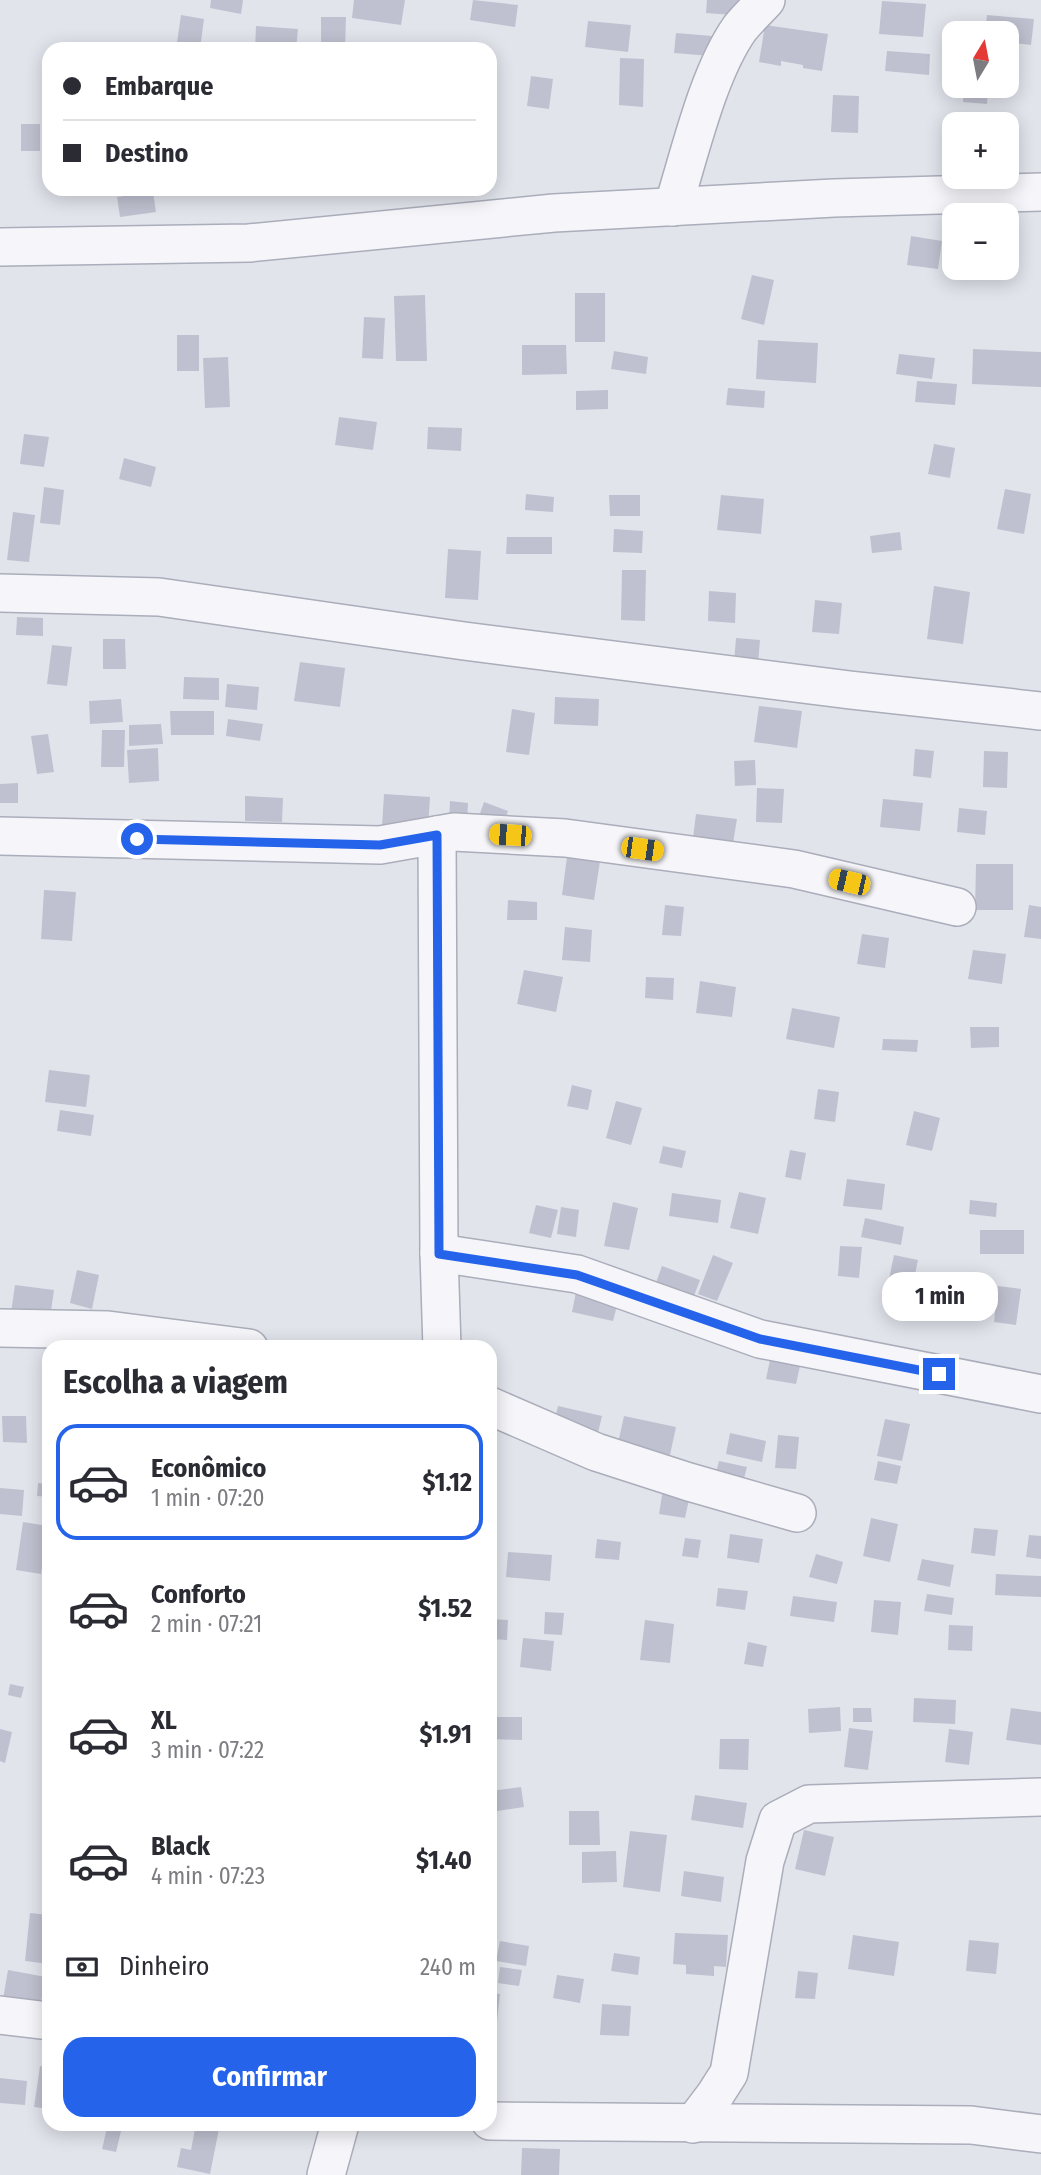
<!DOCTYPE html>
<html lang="pt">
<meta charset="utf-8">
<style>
body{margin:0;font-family:"Fira Sans Condensed",sans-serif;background:#f2f2f3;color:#2b2b33;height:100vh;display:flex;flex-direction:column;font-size:26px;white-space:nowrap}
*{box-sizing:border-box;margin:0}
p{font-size:23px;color:#7c7c81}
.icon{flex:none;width:38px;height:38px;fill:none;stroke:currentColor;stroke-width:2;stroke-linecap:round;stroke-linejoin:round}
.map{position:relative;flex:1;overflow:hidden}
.details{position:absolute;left:42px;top:1340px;width:455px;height:791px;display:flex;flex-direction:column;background:#fff;border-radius:21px;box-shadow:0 4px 18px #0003}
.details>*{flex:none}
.guide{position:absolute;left:42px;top:42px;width:455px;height:154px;border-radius:21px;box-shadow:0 4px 18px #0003;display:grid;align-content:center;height:154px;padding:0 21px;background:#fff}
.needle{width:46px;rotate:10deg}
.fabs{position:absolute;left:942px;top:21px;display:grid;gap:14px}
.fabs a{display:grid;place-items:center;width:77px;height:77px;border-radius:14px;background:#fff;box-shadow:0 4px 18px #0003;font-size:35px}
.end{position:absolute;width:32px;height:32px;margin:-16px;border:9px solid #2563eb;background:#fff;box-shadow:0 0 0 4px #fff}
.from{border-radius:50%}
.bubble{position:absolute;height:49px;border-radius:21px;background:#fff;box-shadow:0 4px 18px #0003;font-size:23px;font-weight:700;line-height:49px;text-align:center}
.car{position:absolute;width:21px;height:42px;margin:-21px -10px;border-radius:9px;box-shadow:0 0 5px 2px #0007;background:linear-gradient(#f5c518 24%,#345 0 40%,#f5c518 0 76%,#345 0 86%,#f5c518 0)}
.guide b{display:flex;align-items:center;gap:24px;height:66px;font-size:26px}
.guide b+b{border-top:2px solid #e1e1e2}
.guide i{width:18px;height:18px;background:#2b2b33}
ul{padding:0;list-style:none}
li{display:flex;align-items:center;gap:21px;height:116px;margin:0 14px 10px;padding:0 7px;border:4px solid transparent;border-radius:21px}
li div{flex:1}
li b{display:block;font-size:26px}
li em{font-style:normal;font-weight:700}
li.active{border-color:#2563eb}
li>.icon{width:63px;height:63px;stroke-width:1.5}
h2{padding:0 21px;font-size:32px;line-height:84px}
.pay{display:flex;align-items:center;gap:18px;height:77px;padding:0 21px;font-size:26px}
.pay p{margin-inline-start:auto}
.cta{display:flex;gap:14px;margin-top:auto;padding:14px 21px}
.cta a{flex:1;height:80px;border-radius:21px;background:#2563eb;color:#fff;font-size:28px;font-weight:700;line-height:80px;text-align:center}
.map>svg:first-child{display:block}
.building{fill:#bfc1d0}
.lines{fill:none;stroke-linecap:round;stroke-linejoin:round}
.minor-casing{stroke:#aaadba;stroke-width:40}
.minor{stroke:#f6f6fa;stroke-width:37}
.route{stroke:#2563eb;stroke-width:9}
</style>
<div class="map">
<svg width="1041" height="2175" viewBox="0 0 1041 2175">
<rect width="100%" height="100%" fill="#e2e4ec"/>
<g class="building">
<path d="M211 0H243L241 14 210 8Z"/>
<path d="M354 0H405L401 25 352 18Z"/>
<path d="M473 0 518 5 515 27 470 20Z"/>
<path d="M707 0H747L746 16 706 13Z"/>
<path d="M882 1 926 4 923 37 879 34Z"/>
<path d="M181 15 204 19 200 49H176Z"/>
<path d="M987 15 1034 19 1031 45 1006 42V33H985Z"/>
<path d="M321 17H346L345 49H321Z"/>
<path d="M588 21 631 25 628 52 585 47Z"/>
<path d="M765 25 828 34 822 71 803 68V65L781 61V66L759 62Z"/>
<path d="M256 26 298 29 296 49H255Z"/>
<path d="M676 33 712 36 711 56 674 53Z"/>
<path d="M81 43 106 44V49H81Z"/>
<path d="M887 51 930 54 929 75 885 71Z"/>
<path d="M620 58 644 59 643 107 619 105Z"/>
<path d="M531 76 553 79 549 109 527 106Z"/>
<path d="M964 86H988L987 104 963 102Z"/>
<path d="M833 95 859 96 858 133 831 132Z"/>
<rect x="21" y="124" width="19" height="27"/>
<path d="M153 192 156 212 120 217 117 197Z"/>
<path d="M911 236 942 241 938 269 907 265Z"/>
<path d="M752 275 774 280 764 325 741 319Z"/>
<rect x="575" y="293" width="30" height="49"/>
<path d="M425 295 427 361H396L394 296Z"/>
<path d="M364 317 385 318 383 359 362 358Z"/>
<rect x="177" y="335" width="22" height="36"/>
<path d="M758 340 818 343 816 383 756 379Z"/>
<path d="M522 345H566L567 374 522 375Z"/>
<path d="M973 349 1041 352V387L972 384Z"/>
<path d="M614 351 648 357 646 374 611 369Z"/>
<path d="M899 354 935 358 932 379 896 374Z"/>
<path d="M228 357 230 407 205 408 203 358Z"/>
<path d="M917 381 957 384 955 405 915 402Z"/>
<path d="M728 388 765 391 764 408 726 405Z"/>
<path d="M608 390V409L576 410V391Z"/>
<path d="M339 417 377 422 373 450 335 445Z"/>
<path d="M428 427 462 428 461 451 427 449Z"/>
<path d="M24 434 49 437 44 467 20 464Z"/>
<path d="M934 444 955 448 950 478 928 474Z"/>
<path d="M124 458 156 467 151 487 119 479Z"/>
<path d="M44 487 64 490 60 525 40 523Z"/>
<path d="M1005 489 1031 494 1024 534 997 529Z"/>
<path d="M526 494 554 497 553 512 525 510Z"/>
<path d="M609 495H640V516H610Z"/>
<path d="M721 495 764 499 761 534 717 530Z"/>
<path d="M13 512 35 515 29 562 7 560Z"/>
<path d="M614 529 643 531 642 553 613 552Z"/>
<path d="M900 532 902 550 872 553 870 536Z"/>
<path d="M507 537H552V554H506Z"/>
<path d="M448 549 481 551 478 600 445 598Z"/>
<path d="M622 570H646L645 621 621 620Z"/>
<path d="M934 586 970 592 963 644 927 639Z"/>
<path d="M709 591 736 593 735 623 708 621Z"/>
<path d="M815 600 842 603 839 634 812 632Z"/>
<path d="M17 617 43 618V636L16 635Z"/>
<path d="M736 638 760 640 758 664 734 662Z"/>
<path d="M103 639H125L126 669H103Z"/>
<path d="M52 645 72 647 67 686 47 684Z"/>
<path d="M300 662 345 668 340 707 294 701Z"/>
<path d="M184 677 219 678V700L183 699Z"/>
<path d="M227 684 259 687 257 710 225 707Z"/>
<path d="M555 697 599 699 598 726 554 724Z"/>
<path d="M121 699 123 722 90 724 89 701Z"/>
<path d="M759 706 802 711 797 748 754 742Z"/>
<path d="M512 709 535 713 529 755 506 752Z"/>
<path d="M170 711H214V735H171Z"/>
<path d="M228 719 263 724 260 741 226 736Z"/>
<path d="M161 724 163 744 129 746V725Z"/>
<path d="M102 730H125L124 767H101Z"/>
<path d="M48 734 54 772 37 774 31 736Z"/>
<path d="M158 748 159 781 129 783 127 750Z"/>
<path d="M915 749 934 751 931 778 913 776Z"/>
<path d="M984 751 1008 752 1007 788 983 787Z"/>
<path d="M755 760 756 785 735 786 734 761Z"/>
<path d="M18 783V803H0V784Z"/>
<path d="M757 788 784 789 782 823 756 822Z"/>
<path d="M384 794 430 797 428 829 382 826Z"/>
<path d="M245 796 283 798 282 822 245 821Z"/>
<path d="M883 799 923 803 920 831 880 827Z"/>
<path d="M450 801 468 803 467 823 449 822Z"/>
<path d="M484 802 508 811 502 828 478 819Z"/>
<path d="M959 808 987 811 985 835 957 832Z"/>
<path d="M696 814 737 819 733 843 693 838Z"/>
<path d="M567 857 600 861 594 900 562 895Z"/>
<path d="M976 864H1013V910H975Z"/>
<path d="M44 890 76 892 72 941 41 939Z"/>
<path d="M508 900 537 902V920H507Z"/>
<path d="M665 905 684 907 681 936 662 935Z"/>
<path d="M1029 905 1041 907V939L1024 937Z"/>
<path d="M565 927 592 930 590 962 562 960Z"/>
<path d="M862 934 889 938 885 968 857 964Z"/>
<path d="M973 950 1006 954 1002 984 968 979Z"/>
<path d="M524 970 563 977 556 1012 517 1004Z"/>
<path d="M646 977 674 978 673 1000 645 998Z"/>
<path d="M700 981 736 987 732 1017 696 1013Z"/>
<path d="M792 1008 840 1017 834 1048 786 1039Z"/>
<path d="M970 1027H999V1047L971 1048Z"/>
<path d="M883 1039 918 1040 917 1052 882 1050Z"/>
<path d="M49 1070 90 1075 86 1107 45 1102Z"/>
<path d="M572 1085 592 1090 588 1110 567 1106Z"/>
<path d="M818 1089 839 1092 835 1122 814 1119Z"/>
<path d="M616 1101 642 1108 631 1145 606 1138Z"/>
<path d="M60 1110 94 1115 91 1136 57 1131Z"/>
<path d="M914 1111 940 1118 932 1151 906 1145Z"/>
<path d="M663 1146 686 1151 682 1168 659 1163Z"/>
<path d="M790 1150 806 1153 801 1180 785 1177Z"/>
<path d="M847 1179 885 1184 882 1210 843 1206Z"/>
<path d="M739 1192 766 1198 758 1234 730 1228Z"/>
<path d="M672 1193 721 1200 718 1223 669 1216Z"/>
<path d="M970 1200 997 1203 996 1217 969 1214Z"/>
<path d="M613 1202 638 1208 629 1250 604 1246Z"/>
<path d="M536 1205 558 1210 551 1238 529 1233Z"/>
<path d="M561 1207 579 1210 576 1237 557 1234Z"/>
<path d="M865 1218 904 1227 901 1245 861 1237Z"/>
<rect x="980" y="1230" width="44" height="24"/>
<path d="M840 1246 862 1247 859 1278 838 1276Z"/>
<path d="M713 1255 733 1263 717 1301 698 1294Z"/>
<path d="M894 1255 918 1260 912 1289 888 1284Z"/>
<path d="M662 1266 700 1280 691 1304 653 1291Z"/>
<path d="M77 1270 99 1275 92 1309 70 1303Z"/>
<path d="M15 1285 54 1290 50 1318 11 1313Z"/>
<path d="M998 1286 1021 1289 1016 1325 994 1322Z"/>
<path d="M576 1292 618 1302 613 1321 572 1312Z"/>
<path d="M770 1360 800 1366 796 1384 766 1379Z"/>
<path d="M558 1406 602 1416 597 1437 553 1427Z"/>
<path d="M2 1416H26L27 1443 3 1442Z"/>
<path d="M624 1416 676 1427 670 1455 618 1443Z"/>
<path d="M885 1419 910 1424 902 1461 877 1456Z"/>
<path d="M730 1433 766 1441 762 1462 726 1454Z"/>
<path d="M778 1435 799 1437 796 1469 775 1468Z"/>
<path d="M719 1461 747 1467 742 1486 714 1480Z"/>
<path d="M878 1461 901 1466 897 1484 874 1480Z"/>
<path d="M38 1483 49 1484V1497L37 1496Z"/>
<path d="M0 1488 24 1490 22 1516 0 1514Z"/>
<path d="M663 1489 690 1495 685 1518 659 1514Z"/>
<path d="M871 1518 898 1524 890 1562 863 1556Z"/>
<path d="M23 1522 48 1526 41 1574 16 1570Z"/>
<path d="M974 1528 998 1530 995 1556 971 1553Z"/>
<path d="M730 1534 763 1539 759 1563 727 1558Z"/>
<path d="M1029 1535 1041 1536V1559L1026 1557Z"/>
<path d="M685 1538 701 1540 698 1558 682 1556Z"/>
<path d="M597 1539 621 1542 619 1560 595 1558Z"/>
<path d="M508 1552 552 1555 550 1581 506 1577Z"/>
<path d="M816 1554 843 1562 837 1584 809 1577Z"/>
<path d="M922 1559 954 1565 950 1587 917 1580Z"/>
<path d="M996 1574 1041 1576V1597L995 1595Z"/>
<path d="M718 1588 748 1591 745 1610 716 1606Z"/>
<path d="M927 1594 954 1598 952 1615 924 1611Z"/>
<path d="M793 1596 837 1602 834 1622 790 1616Z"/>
<path d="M874 1600 901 1602 898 1635 871 1632Z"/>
<path d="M545 1612 564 1613 562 1635 544 1634Z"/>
<path d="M490 1619 508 1620 507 1640 490 1639Z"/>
<path d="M645 1620 674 1624 670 1663 640 1660Z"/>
<path d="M949 1625 973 1626 972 1651 948 1650Z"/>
<path d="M523 1638 554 1641 551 1671 520 1667Z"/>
<path d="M748 1642 767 1646 763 1667 744 1664Z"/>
<path d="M10 1684 24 1687 21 1698 8 1695Z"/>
<path d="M914 1698 956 1700 955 1724 913 1722Z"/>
<path d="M840 1707 841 1731 809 1733 808 1709Z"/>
<path d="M853 1708H871L872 1722H853Z"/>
<path d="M1011 1708 1041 1712V1745L1006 1740Z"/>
<path d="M490 1717H522V1740L490 1739Z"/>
<path d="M849 1728 873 1731 868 1770 844 1767Z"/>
<path d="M0 1729 12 1732 5 1763 0 1761Z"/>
<path d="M949 1729 973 1732 969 1765 945 1762Z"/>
<path d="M720 1739H749L748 1770 719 1769Z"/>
<path d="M521 1787 524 1807 491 1812 490 1791Z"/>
<path d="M695 1795 747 1803 743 1828 691 1820Z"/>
<path d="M569 1811H599L600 1845H569Z"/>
<path d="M804 1830 834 1837 825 1876 795 1869Z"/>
<path d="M630 1831 667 1835 660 1892 623 1887Z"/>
<path d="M616 1851 617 1882 582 1883V1852Z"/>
<path d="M684 1871 724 1877 721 1902 681 1896Z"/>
<path d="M30 1913 49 1915V1964L25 1961Z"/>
<path d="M675 1933 728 1935 726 1967 714 1966V1976L686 1974V1965L673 1964Z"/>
<path d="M853 1935 899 1942 894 1976 848 1969Z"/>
<path d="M969 1940 999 1943 996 1974 966 1971Z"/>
<path d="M500 1941 529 1946 526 1966 496 1961Z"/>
<path d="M614 1953 640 1957 638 1975 611 1971Z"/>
<path d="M500 1967 522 1970 519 1986 498 1983Z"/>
<path d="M8 1970 46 1977 40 2007 3 1999Z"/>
<path d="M798 1971 818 1973 815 1999 795 1998Z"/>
<path d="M557 1975 584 1979 580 2003 553 1998Z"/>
<path d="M490 1993 500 1994 497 2021 490 2020Z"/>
<path d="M602 2004 631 2006 629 2036 600 2035Z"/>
<path d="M40 2066 49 2068V2109L34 2107Z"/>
<path d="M0 2078 27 2081 25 2105 0 2103Z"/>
<path d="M196 2124H220L210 2174 177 2167 181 2148 191 2150Z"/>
<path d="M107 2128 121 2131 116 2152 102 2149Z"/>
<path d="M522 2148 560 2149 559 2175H521Z"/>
</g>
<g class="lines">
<defs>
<g id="minor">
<path d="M673 207C690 153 708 73 740 28 748 18 758 9 766 0"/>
<path d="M0 247 249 243 554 213 834 198 1041 192"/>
<path d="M0 593 159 597 464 641 850 690 1041 711"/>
<path d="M437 835 439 1253 442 1348"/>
<path d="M0 836 380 845 454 832 565 838 794 869 957 907"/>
<path d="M439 1253 577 1274 760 1339 1041 1394"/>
<path d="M0 1328 108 1330 249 1348"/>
<path d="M490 1406 596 1452 689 1482 797 1513"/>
<path d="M0 2015 49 2021"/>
<path d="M490 2121 971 2125 1041 2134"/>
<path d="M693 2124 715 2095 729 2073 765 1861 778 1820 809 1804 1041 1797"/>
<path d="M326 2175 340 2124"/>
</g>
</defs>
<use href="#minor" class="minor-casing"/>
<use href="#minor" class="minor"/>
</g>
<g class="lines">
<path class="route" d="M137 839 380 845 437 835 439 1254 577 1275 760 1339 939 1374"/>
</g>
</svg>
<div class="fabs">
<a><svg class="needle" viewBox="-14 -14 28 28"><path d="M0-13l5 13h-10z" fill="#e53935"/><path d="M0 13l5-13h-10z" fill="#7c7c81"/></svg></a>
<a>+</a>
<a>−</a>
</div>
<i class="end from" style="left:137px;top:839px"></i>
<i class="end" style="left:939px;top:1374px"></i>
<div class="bubble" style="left:882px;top:1272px;width:116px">1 min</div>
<i class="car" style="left:510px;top:835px;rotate:274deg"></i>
<i class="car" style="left:642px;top:849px;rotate:98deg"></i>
<i class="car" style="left:849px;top:882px;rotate:283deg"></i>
<div class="guide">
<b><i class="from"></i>Embarque</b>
<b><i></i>Destino</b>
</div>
<section class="details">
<h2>Escolha a viagem</h2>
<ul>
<li class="active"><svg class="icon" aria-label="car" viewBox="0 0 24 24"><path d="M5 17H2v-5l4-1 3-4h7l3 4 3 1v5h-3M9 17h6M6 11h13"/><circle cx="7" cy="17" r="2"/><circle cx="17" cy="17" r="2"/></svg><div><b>Econômico</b><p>1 min · 07:20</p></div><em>$1.12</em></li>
<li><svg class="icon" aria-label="car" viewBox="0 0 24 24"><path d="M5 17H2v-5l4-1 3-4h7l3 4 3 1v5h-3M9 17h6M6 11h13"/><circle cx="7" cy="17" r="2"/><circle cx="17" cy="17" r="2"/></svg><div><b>Conforto</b><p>2 min · 07:21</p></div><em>$1.52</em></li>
<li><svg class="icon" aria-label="car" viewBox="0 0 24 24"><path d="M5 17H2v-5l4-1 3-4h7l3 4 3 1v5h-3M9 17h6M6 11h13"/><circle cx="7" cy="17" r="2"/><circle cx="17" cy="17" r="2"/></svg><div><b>XL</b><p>3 min · 07:22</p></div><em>$1.91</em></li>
<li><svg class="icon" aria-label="car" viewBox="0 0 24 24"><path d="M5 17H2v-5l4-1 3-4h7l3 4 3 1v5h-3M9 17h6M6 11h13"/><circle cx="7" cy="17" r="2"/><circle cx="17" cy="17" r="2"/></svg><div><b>Black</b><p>4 min · 07:23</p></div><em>$1.40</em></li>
</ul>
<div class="pay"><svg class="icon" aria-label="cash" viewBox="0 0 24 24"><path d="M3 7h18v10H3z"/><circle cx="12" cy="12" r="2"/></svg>Dinheiro<p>240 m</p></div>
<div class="cta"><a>Confirmar</a></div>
</section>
</div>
